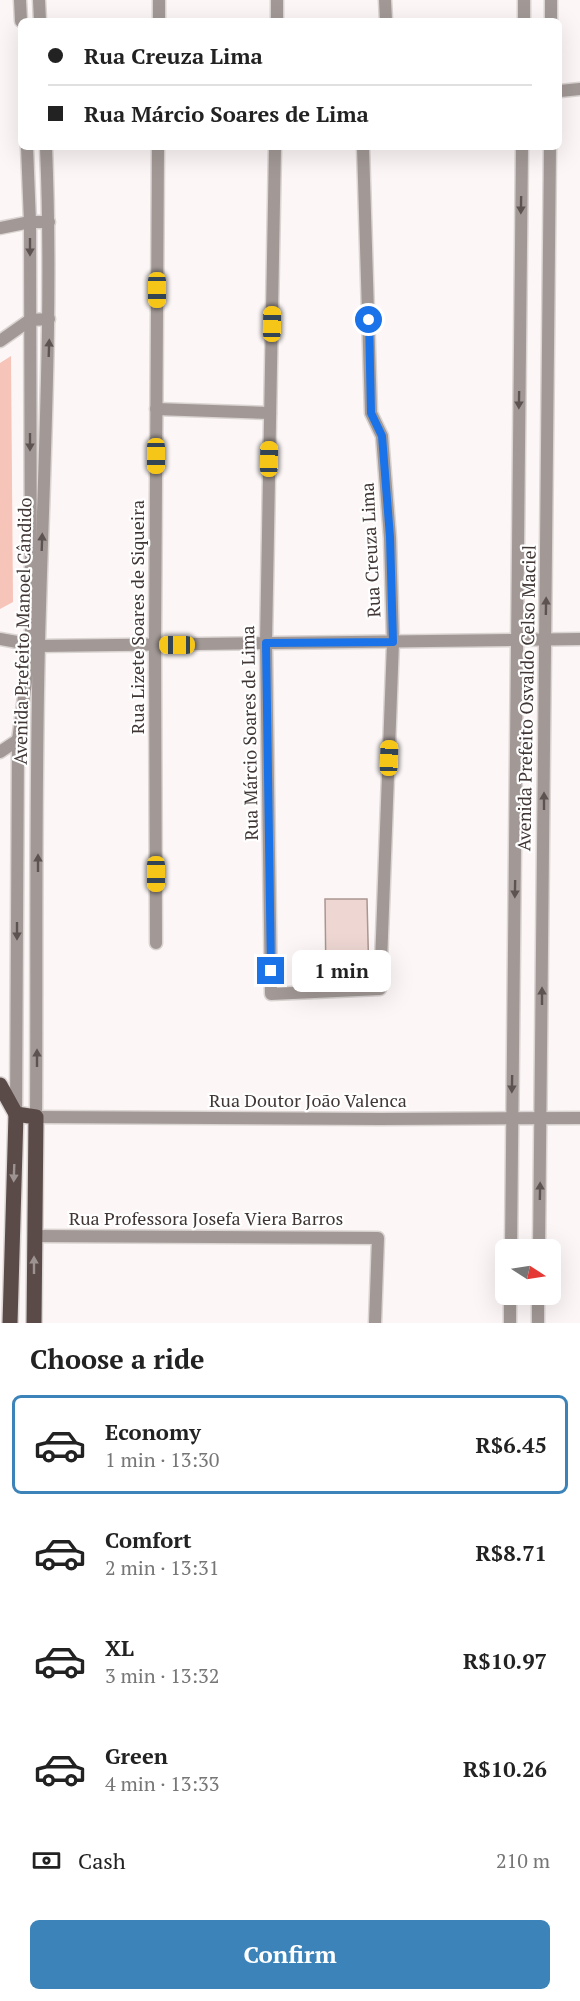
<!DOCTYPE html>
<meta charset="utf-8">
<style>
body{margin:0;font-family:"PT Serif",serif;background:#f2f2f2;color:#222;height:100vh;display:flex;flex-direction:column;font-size:22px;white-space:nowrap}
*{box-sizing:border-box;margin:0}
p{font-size:20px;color:#767676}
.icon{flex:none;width:33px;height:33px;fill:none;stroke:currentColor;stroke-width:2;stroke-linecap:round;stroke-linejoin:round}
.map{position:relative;height:1323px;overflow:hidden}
.sheet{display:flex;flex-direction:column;background:#fff;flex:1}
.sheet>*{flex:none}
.hud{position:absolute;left:18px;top:18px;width:544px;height:132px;border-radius:9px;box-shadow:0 6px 24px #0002;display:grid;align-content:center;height:132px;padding:0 30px;background:#fff}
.needle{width:39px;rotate:102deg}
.tools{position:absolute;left:495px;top:1239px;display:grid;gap:12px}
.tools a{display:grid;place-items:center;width:66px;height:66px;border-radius:9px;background:#fff;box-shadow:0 6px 24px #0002;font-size:30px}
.end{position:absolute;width:27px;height:27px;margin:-14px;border:8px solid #1a73e8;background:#fff;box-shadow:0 0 0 3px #fff}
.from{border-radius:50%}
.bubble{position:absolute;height:42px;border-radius:9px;background:#fff;box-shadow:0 6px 24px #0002;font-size:20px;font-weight:700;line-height:42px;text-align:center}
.car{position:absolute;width:18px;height:36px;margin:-18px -9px;border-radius:8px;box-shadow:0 0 4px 2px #0007;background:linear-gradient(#f5c518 24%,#345 0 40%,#f5c518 0 76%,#345 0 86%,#f5c518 0)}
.hud b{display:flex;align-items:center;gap:21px;height:57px;font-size:22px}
.hud b+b{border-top:2px solid #e0e0e0}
.hud i{width:15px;height:15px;background:#222}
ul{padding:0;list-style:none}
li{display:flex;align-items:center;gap:18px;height:99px;margin:0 12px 9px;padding:0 18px;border:3px solid transparent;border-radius:9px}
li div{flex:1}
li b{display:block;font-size:22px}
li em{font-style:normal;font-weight:700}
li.active{border-color:#3b83b8}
li>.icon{width:54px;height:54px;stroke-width:1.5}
h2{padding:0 30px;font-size:27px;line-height:72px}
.pay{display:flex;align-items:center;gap:15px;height:66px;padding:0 30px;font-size:22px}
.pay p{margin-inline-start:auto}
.button{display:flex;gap:12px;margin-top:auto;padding:12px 30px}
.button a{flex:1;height:69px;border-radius:9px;background:#3b83b8;color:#fff;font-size:24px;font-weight:700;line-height:69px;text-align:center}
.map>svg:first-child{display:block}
.green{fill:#f6c4b8}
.building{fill:#eed7d2;stroke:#aa9590;stroke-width:1.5}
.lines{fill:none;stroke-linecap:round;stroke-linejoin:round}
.minor-casing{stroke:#dad4d3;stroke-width:15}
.tertiary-casing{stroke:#dad4d3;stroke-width:15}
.primary-casing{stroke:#dad4d3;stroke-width:18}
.minor{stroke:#a29996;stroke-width:12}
.tertiary{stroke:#a29996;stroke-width:12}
.primary{stroke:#5b4b48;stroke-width:15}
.oneway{fill:#5d5452}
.oneway2{fill:#9d9391}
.route{stroke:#1a73e8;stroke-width:8}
.labels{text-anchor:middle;stroke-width:4.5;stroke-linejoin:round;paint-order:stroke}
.street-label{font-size:18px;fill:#403735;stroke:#fff}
</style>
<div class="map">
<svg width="580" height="1323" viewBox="0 0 580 1323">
<rect width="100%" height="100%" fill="#fcf7f6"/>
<path class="green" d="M11 356 13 602 0 609V363Z"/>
<path class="building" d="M325 899H367L369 980 326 981Z"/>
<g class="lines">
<defs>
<g id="minor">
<path d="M385 0 386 21"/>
<path d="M159 21V0"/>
<path d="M277 21V0"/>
<path d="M560 91 580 89"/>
<path d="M275 147 266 643 271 994 380 989 393 642 390 538 382 436 371 413 363 147"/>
<path d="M0 228 30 222H49"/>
<path d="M0 341 30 320 49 319"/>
<path d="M156 409 270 413"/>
<path d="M0 639 39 646 580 639"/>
<path d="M0 752 18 740"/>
<path d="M156 943 155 645 158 147"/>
<path d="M36 1117 380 1119 580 1118"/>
<path d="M34 1236 378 1238 375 1323"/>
</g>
<g id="tertiary">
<path d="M20 0 21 21"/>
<path d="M39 0 40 21"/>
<path d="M524 21V0"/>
<path d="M551 21V0"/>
<path d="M16 1114 18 740 31 646 30 222 27 147"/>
<path d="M36 1117C37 959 35 801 39 644 43 478 53 313 46 147"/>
<path d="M511 1250 522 147"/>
<path d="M539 1250 550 147"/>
<path d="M510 1323V1294"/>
<path d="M538 1323V1294"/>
</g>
<g id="primary">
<path d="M0 1085 16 1114 36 1117 34 1323"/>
<path d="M10 1323 16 1114"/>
</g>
</defs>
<use href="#minor" class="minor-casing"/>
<use href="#tertiary" class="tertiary-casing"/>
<use href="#primary" class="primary-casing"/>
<use href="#minor" class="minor"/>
<use href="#tertiary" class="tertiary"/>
<use href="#primary" class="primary"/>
</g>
<defs><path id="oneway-solid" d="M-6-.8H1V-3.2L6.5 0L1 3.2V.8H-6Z" transform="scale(1.5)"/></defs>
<g class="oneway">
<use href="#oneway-solid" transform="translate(521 205) rotate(91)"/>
<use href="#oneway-solid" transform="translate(30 247) rotate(90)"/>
<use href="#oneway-solid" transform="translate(49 348) rotate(-88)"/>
<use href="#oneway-solid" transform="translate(519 400) rotate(91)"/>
<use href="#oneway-solid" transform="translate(30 442) rotate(90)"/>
<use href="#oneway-solid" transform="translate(42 542) rotate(-88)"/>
<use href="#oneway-solid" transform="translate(546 606) rotate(-89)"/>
<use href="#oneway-solid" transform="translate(544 801) rotate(-90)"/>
<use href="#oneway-solid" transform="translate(38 863) rotate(-90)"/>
<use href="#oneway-solid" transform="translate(515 889) rotate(91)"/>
<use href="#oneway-solid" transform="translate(17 931) rotate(90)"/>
<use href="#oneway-solid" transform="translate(542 996) rotate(-90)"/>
<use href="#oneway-solid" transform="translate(37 1058) rotate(-90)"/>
<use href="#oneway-solid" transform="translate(512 1084) rotate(91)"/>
<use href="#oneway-solid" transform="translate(540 1191) rotate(-89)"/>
</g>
<g class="oneway2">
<use href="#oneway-solid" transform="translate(14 1173) rotate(92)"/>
<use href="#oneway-solid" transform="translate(34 1265) rotate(-90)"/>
</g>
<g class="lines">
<path class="route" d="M271 971 266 643 393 642 390 537 382 436 371 413 369 320"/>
</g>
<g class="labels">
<g class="street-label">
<text transform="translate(371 550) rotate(-93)" y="6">Rua Creuza Lima</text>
<text transform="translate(138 617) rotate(-90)" y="6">Rua Lizete Soares de Siqueira</text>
<text transform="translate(23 631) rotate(-89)" y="6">Avenida Prefeito Manoel Cândido</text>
<text transform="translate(527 698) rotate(-89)" y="6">Avenida Prefeito Osvaldo Celso Maciel</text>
<text transform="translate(250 733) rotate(-91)" y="6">Rua Márcio Soares de Lima</text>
<text x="308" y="1107">Rua Doutor João Valenca</text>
<text x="206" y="1225">Rua Professora Josefa Viera Barros</text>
</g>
</g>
</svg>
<div class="tools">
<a><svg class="needle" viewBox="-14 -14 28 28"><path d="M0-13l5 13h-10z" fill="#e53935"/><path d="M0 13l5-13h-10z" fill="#767676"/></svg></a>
</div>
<i class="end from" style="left:369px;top:320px"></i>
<i class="end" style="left:271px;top:971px"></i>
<div class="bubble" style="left:292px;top:950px;width:99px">1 min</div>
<i class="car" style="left:157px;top:290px;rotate:180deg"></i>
<i class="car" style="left:272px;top:324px;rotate:1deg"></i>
<i class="car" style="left:156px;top:456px;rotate:180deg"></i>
<i class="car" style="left:269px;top:459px;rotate:1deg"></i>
<i class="car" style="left:177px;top:645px;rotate:270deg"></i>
<i class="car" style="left:389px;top:758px;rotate:2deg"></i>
<i class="car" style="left:156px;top:874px;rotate:180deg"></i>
<div class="hud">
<b><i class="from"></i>Rua Creuza Lima</b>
<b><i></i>Rua Márcio Soares de Lima</b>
</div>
</div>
<section class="sheet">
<h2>Choose a ride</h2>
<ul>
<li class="active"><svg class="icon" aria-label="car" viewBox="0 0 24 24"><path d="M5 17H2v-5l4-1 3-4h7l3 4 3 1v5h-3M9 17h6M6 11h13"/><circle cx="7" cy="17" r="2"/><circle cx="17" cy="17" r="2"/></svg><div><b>Economy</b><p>1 min · 13:30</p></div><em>R$6.45</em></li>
<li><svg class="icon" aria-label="car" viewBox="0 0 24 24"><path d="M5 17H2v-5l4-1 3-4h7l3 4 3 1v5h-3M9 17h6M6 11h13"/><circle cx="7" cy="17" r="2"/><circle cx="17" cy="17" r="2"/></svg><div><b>Comfort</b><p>2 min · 13:31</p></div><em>R$8.71</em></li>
<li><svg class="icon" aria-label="car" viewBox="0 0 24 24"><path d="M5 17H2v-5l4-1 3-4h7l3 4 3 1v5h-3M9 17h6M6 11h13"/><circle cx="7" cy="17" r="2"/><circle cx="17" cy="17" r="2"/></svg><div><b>XL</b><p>3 min · 13:32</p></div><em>R$10.97</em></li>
<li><svg class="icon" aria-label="car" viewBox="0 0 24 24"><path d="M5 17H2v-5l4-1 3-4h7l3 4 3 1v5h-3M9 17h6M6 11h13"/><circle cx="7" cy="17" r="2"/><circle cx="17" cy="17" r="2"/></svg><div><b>Green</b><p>4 min · 13:33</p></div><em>R$10.26</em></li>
</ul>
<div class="pay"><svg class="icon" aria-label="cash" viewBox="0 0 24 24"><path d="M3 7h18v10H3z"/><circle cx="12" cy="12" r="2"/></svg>Cash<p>210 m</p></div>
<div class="button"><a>Confirm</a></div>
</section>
